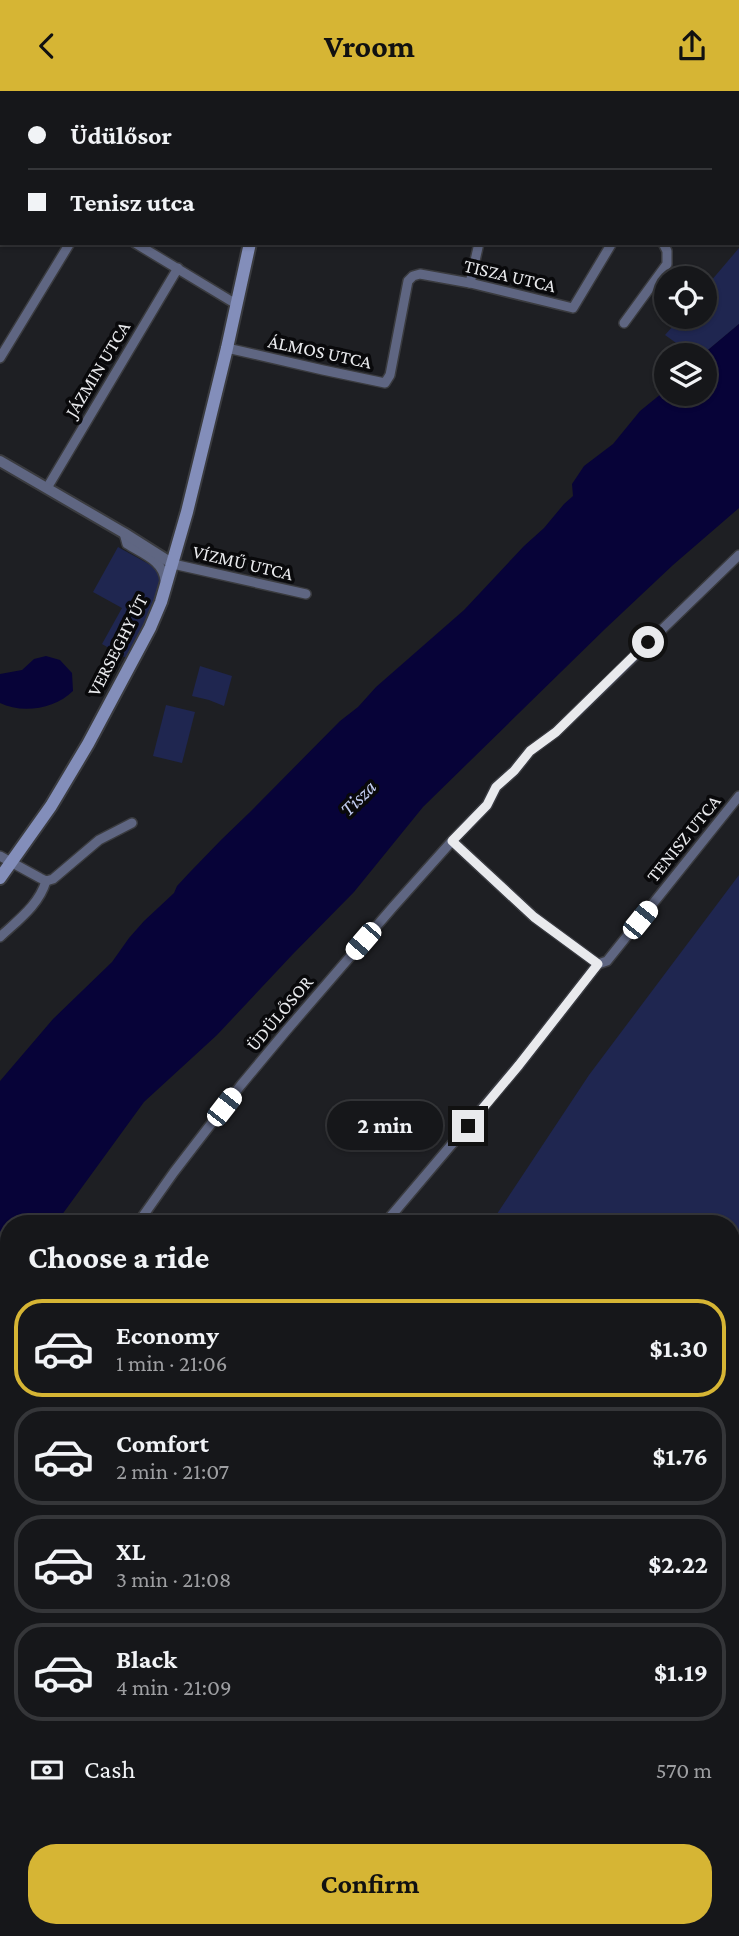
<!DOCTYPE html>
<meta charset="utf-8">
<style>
body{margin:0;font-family:"Crimson Pro",serif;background:#1f2023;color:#f1f3f6;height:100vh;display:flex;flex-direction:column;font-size:26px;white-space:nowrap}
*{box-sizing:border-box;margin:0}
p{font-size:23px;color:#9e9fa2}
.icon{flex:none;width:38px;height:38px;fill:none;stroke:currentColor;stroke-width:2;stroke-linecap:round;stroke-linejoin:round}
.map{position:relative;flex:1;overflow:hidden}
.details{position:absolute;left:0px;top:1124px;width:740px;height:723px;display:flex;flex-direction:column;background:#16171a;border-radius:28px 28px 0 0;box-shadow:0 2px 5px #0004,0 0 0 2px #353639}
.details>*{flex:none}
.guide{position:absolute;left:0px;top:0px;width:740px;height:154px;box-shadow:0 2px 5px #0004,0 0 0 2px #353639;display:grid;align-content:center;height:154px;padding:0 28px;background:#16171a}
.buttons{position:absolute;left:654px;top:175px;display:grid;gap:14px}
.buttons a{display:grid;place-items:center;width:63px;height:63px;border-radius:50%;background:#16171a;box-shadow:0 2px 5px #0004,0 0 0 2px #353639;font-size:35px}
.end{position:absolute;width:32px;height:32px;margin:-16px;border:9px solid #e9eaed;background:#111;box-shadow:0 0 0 4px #111}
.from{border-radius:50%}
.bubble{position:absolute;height:49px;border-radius:24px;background:#16171a;box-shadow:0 2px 5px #0004,0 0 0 2px #353639;font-size:23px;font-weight:700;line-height:49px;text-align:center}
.car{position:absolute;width:21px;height:42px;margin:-21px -10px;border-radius:9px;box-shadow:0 0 5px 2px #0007;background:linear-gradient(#fff 24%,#345 0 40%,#fff 0 76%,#345 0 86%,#fff 0)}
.guide b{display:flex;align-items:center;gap:24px;height:66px;font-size:26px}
.guide b+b{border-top:2px solid #353639}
.guide i{width:18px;height:18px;background:#f1f3f6}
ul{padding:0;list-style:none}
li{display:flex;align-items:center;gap:21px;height:98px;margin:0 14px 10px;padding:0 14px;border:4px solid #353639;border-radius:28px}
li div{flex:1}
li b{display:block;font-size:26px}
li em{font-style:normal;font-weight:700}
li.active{border-color:#d6b534}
li>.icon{width:63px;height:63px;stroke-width:1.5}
h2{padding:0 28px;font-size:32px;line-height:84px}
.pay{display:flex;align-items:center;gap:18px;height:77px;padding:0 28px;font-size:26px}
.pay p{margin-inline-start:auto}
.button{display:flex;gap:14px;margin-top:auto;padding:14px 28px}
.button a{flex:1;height:80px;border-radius:28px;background:#d6b534;color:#111;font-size:28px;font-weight:700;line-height:80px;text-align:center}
header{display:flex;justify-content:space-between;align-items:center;height:91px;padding:0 28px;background:#d6b534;color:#111;font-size:32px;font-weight:700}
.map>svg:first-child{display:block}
.green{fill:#1f2650}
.water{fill:#070338}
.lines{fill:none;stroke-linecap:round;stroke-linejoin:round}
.minor-casing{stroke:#3a3b3f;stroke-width:12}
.tertiary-casing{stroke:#3a3b3f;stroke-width:14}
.secondary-casing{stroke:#3a3b3f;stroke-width:16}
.minor{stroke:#5f6682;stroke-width:9}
.tertiary{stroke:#5f6682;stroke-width:10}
.secondary{stroke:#838eba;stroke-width:12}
.route{stroke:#e9eaed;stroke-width:9}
.labels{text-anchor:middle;stroke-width:7;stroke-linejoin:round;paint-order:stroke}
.street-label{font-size:19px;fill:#e9eaed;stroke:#09090b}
.water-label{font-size:21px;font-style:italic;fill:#c2ccf0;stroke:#09090b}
</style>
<header><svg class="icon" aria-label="back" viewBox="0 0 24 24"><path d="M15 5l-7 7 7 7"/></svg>Vroom<svg class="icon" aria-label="share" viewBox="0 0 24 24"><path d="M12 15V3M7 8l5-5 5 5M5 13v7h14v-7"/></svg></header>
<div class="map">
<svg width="739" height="1845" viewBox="0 0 739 1845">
<rect width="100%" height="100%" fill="#1e1f23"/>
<g class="green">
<path d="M739 157V233L702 264H693L665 244 681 226H705V197Z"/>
<path d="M118 456 156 477 162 484V500L126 567 102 553 122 517 93 501Z"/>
<path d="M200 575 232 585 224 615 209 609 192 605Z"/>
<path d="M166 614 195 621 182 672 153 665Z"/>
<path d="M739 784V1705L732 1714V1132H491L589 984Z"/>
<path d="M0 1325 9 1332V1838H627L620 1845H0Z"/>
</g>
<g class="water">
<path d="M739 233V417L673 474 605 538 423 716 354 801 293 863 217 944 144 1011 56 1132H9V1201L0 1213V990L53 928 112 871 129 847 144 830 174 802 177 795 190 781 222 748 249 722 340 630 358 616 376 596 464 519 524 455 544 437 564 413 573 405 572 393 584 375 613 353 640 320 667 298V303H705V264H702Z"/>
<path d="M46 565 60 569 72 582 73 600C55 618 22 623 0 612V583L22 579 34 568Z"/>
</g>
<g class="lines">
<defs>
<g id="minor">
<path d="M362 0 369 2"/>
<path d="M71 2 72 0"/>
<path d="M208 2 209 0"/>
<path d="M520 2 573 0"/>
<path d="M652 2V0"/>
<path d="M0 73 2 74"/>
<path d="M0 88 2 85"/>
<path d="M135 152 236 213"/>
<path d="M470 192 479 152"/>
<path d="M624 232 667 173V160L663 152"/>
<path d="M227 257 323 279 385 292 390 284 408 190 413 185 420 183 470 192 573 217 612 152"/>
<path d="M0 267 70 152"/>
<path d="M47 397 178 177"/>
<path d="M124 442 127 453C143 463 164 470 165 490"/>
<path d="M173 473 306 503"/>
<path d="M452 750 534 826 598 873"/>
<path d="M0 765 40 787 46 790 53 788 99 749 132 732"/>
<path d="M0 846C18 829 39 814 46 790"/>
<path d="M138 1132 174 1081 241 994 286 940 393 816 452 750 487 714 496 696 514 680 530 660 556 641 739 464"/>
<path d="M385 1132 519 974 598 873 607 870 739 705"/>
<path d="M0 1520 9 1513"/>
<path d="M732 1815 739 1806"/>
</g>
<g id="tertiary">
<path d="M0 370 124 442 173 473"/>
<path d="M732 1782 739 1773"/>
<path d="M680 1845 686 1838"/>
</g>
<g id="secondary">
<path d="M285 2 286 0"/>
<path d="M0 787 51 715 88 653 150 537 161 511 187 421 227 257 250 152"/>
<path d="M0 1342 9 1349"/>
<path d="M472 1838 478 1845"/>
</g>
</defs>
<use href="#minor" class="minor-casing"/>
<use href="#tertiary" class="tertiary-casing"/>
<use href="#secondary" class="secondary-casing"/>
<use href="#minor" class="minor"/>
<use href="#tertiary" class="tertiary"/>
<use href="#secondary" class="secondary"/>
</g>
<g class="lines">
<path class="route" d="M468 1035 519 974 598 873 534 826 452 750 487 714 496 696 514 680 530 660 556 641 648 551"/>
</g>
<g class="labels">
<g class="street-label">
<text transform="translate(510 184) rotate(13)" y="7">TISZA UTCA</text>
<text transform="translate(320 260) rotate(12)" y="7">ÁLMOS UTCA</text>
<text transform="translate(97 278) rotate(-59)" y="7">JÁZMIN UTCA</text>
<text transform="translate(243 471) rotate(13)" y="7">VÍZMŰ UTCA</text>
<text transform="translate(117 554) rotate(-63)" y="7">VERSEGHY ÚT</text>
<text transform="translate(683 747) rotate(-51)" y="7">TENISZ UTCA</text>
<text transform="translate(279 922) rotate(-50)" y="7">ÜDÜLŐSOR</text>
</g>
<g class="water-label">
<text transform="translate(358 707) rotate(-45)" y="7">Tisza</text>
</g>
</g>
</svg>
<div class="buttons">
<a><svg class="icon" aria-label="locate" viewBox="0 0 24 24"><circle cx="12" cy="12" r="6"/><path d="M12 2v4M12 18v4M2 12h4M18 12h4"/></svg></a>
<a><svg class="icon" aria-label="layers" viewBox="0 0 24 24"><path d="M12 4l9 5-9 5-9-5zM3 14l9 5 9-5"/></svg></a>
</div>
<i class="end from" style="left:648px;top:551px"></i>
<i class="end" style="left:468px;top:1035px"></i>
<div class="bubble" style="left:327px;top:1010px;width:116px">2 min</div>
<i class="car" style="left:640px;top:829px;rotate:39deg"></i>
<i class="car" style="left:363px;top:850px;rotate:221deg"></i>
<i class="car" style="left:224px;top:1016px;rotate:38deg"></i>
<div class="guide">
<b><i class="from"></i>Üdülősor</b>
<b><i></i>Tenisz utca</b>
</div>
<section class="details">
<h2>Choose a ride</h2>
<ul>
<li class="active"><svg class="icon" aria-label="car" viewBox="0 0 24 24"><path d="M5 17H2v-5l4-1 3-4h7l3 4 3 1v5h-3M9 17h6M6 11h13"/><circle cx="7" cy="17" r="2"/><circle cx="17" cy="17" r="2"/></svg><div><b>Economy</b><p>1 min · 21:06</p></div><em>$1.30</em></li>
<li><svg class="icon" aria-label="car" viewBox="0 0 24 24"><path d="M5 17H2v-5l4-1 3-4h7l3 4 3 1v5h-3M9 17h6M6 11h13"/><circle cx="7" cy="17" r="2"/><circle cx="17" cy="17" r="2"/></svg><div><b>Comfort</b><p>2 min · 21:07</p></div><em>$1.76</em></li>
<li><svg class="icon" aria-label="car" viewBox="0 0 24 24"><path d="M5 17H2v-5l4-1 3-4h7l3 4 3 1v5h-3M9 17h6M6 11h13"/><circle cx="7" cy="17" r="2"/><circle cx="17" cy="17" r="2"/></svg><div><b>XL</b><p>3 min · 21:08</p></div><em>$2.22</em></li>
<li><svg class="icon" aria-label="car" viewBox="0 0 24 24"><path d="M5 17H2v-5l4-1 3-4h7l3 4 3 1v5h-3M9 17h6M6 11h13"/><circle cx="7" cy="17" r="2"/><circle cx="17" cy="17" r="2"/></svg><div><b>Black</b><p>4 min · 21:09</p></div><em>$1.19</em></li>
</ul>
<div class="pay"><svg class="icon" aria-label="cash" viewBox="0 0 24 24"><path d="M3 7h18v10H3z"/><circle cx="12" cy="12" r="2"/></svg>Cash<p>570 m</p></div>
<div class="button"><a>Confirm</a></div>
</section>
</div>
